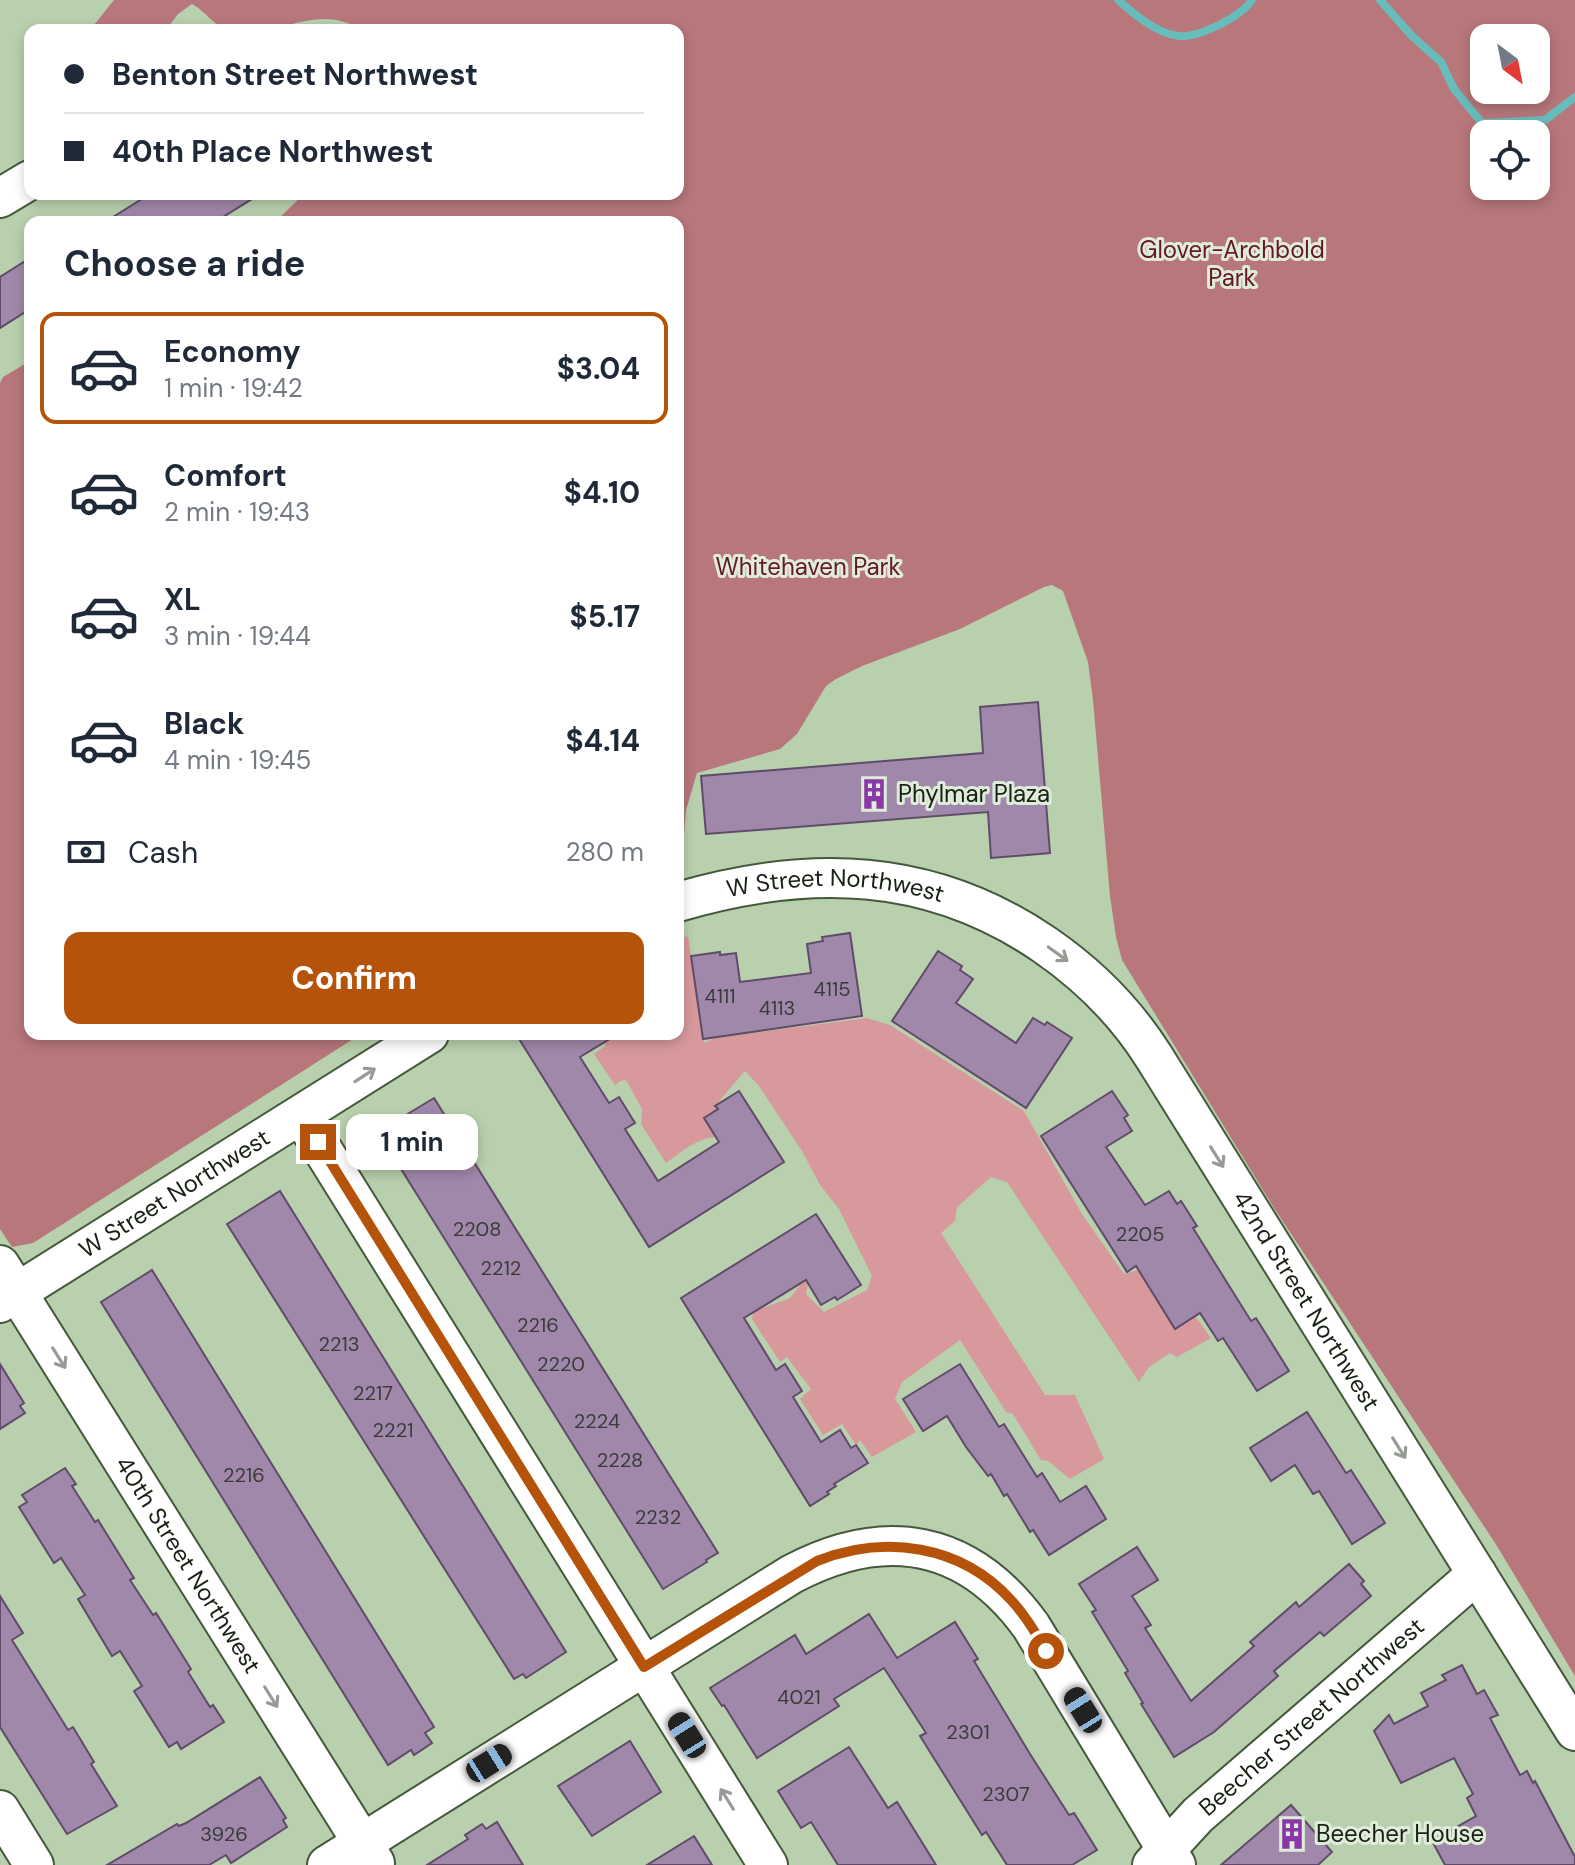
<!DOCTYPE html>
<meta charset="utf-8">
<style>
body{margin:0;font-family:"DM Sans",sans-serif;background:#f2f2f3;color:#1f2937;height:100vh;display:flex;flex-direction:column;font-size:30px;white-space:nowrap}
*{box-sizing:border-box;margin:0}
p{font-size:26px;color:#747a83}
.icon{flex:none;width:44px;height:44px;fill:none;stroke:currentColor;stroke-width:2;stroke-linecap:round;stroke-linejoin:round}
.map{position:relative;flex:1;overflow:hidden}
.details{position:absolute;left:24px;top:216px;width:660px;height:824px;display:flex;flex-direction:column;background:#fff;border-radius:16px;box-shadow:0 4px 12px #0003}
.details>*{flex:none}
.banner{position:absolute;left:24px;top:24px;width:660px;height:176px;border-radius:16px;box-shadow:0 4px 12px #0003;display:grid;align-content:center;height:176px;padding:0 40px;background:#fff}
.needle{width:52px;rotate:148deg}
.controls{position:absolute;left:1470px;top:24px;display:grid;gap:16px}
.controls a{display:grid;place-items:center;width:80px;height:80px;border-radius:16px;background:#fff;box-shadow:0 4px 12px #0003;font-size:40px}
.end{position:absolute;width:36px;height:36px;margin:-18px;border:10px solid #b45309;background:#fff;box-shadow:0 0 0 4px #fff}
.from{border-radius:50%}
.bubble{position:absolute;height:56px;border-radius:16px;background:#fff;box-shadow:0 4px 12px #0003;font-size:26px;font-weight:700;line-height:56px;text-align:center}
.car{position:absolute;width:24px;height:48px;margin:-24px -12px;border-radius:10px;box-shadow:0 0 6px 2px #0007;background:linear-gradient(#222 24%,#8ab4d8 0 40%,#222 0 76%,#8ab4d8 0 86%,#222 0)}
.banner b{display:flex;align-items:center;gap:28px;height:76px;font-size:30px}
.banner b+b{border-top:2px solid #e0e1e3}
.banner i{width:20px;height:20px;background:#1f2937}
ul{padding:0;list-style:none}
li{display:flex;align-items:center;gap:24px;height:112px;margin:0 16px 12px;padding:0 24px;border:4px solid transparent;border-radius:16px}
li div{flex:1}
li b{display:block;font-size:30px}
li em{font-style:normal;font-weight:700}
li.current{border-color:#b45309}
li>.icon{width:72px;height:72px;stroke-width:1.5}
h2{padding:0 40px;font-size:36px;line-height:96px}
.pay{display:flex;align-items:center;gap:20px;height:88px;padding:0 40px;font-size:30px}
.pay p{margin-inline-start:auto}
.action{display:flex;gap:16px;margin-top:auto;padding:16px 40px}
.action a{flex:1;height:92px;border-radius:16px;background:#b45309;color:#fff;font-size:32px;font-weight:700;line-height:92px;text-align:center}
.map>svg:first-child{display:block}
.green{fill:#d8999c}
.forest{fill:#b7777b;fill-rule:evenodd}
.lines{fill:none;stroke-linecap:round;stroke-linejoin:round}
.stream{stroke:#69bcbc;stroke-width:8}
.building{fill:#9f88a9;stroke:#604b69;stroke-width:2}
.minor-casing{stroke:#44593b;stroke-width:42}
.minor{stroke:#fff;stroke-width:38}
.oneway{stroke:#979b95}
.route{stroke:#b45309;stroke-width:10}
.labels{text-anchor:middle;stroke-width:6;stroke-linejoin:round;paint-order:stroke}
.number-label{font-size:20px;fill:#3a3b39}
.park-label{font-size:24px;fill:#661825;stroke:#e0ecda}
.poi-label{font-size:24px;fill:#182114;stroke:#e0ecda;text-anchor:start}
.street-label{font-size:24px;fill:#182114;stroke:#e0ecda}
</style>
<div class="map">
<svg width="1575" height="1865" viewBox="0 0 1575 1865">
<rect width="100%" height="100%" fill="#b8d0ad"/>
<path class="green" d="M688 936 704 1043 714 1038 867 1018 890 1025 1024 1111 1082 1214 1124 1274 1138 1270 1175 1328 1195 1316 1211 1338 1177 1357 1170 1353 1149 1367 1139 1382 1007 1182 991 1177 957 1207 955 1221 941 1233 1045 1395H1075L1104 1459 1070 1479 1048 1461 1041 1460 1013 1414 1006 1412 960 1340 902 1382 895 1399 916 1432 872 1457 860 1440 856 1445 842 1424 823 1435 800 1399 811 1389 787 1357 780 1362 752 1319 753 1312 790 1298 800 1285 809 1279 806 1294 824 1312 867 1290 872 1276 839 1209 820 1185 802 1151 759 1086 745 1071 716 1105 718 1109 704 1118 716 1137C695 1139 683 1151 666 1163L641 1124 642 1109 626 1080 620 1081 615 1085 594 1054 606 1046 599 1034H678V939Z"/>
<g class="forest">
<path d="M114 0H1575V1676L1497 1546 1274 1208 1122 960 1116 937 1110 896 1093 700 1088 662 1063 591 1052 585 1044 587 960 629 862 666 836 679 826 686 797 734 780 749 697 773 686 810 684 834 678 848V222H275L304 194H678V30H362C313 0 277 42 228 30 215 27 204 10 192 4L178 14 166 30H90ZM1484 38H1536V90H1484ZM1484 134H1536V186H1484Z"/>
<path d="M30 361V1034H361L33 1243 12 1247 0 1229V383L3 377Z"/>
</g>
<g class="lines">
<g class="stream">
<path d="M1118 0C1134 14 1157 34 1179 36 1199 38 1242 16 1252 0"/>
<path d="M1380 0 1411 35 1441 62 1454 89 1482 123 1545 120 1575 97"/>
</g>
</g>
<g class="building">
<path d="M150 194H260L215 222H105Z"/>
<path d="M30 258V309L0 328V277Z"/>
<path d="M1038 702 1050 853 991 858 988 812 706 834 701 776 983 753 980 707Z"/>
<path d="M850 933 862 1016 703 1039 691 956 720 952V955L736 953 740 982 811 973 807 944 823 941 822 937Z"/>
<path d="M938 951 962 966 960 970 973 979 956 1003 1016 1043 1033 1018 1045 1025 1047 1022 1072 1038 1026 1108 892 1021Z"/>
<path d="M516 1034H618L580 1057 609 1103 619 1097 635 1123 625 1129 658 1181 719 1142 704 1118 718 1109 715 1106 739 1091 784 1162 649 1247Z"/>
<path d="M1112 1091 1128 1115 1124 1118 1132 1131 1106 1147 1145 1205 1169 1191 1177 1204 1181 1201 1197 1226 1193 1228 1251 1321 1256 1318 1289 1371 1257 1391 1223 1338 1218 1341 1200 1313 1175 1329 1136 1266 1127 1272 1041 1136Z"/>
<path d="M434 1098 718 1553 706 1560 707 1562 663 1589 378 1132Z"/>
<path d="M280 1191 566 1652 526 1678 523 1674 514 1679 227 1224Z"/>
<path d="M816 1214 861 1285 837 1300 835 1297 821 1305 806 1280 744 1318 776 1370 785 1364 802 1391 793 1397 821 1442 840 1430 851 1448 856 1445 868 1463 834 1484 836 1486 827 1492 829 1494 810 1506 681 1298Z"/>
<path d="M152 1270 434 1727 425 1733 432 1743 414 1755 411 1750 388 1765 101 1302Z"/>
<path d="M0 1364 24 1403 20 1406 25 1413 0 1429Z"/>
<path d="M960 1364 999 1427 1004 1424 1037 1477 1042 1473 1060 1502 1086 1486 1106 1519 1049 1555 1033 1530 1030 1532 1007 1494 1004 1496 991 1474 988 1476 966 1447 947 1416 923 1431 903 1399Z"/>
<path d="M1307 1412 1346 1473 1351 1470 1385 1523 1352 1544 1319 1491 1313 1494 1295 1465 1271 1481 1250 1448Z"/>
<path d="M65 1468 76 1484 72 1486 95 1522 98 1520 134 1578 130 1580 153 1615 156 1613 191 1669 188 1672 210 1707 213 1705 224 1722 181 1749 177 1742 169 1747 134 1691 142 1686 120 1651 112 1656 78 1599 85 1595 61 1558 54 1563 19 1507 27 1502 22 1495Z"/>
<path d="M1137 1547 1158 1580 1132 1596 1151 1625 1145 1628 1191 1701 1254 1646 1250 1642 1296 1602 1299 1607 1349 1564 1364 1581 1361 1584 1371 1596 1324 1636 1320 1632 1274 1671 1278 1676 1214 1732 1174 1757 1141 1704 1143 1703 1125 1673 1128 1671 1092 1612 1096 1610 1079 1584Z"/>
<path d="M0 1596 23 1633 12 1640 68 1730 73 1727 94 1762 91 1764 117 1806 67 1834 0 1727Z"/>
<path d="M869 1614 897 1658 955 1622 978 1659 974 1661 1030 1754 1069 1815 1074 1813 1097 1850 1072 1865H1007L986 1832 982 1835 920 1736 926 1733 884 1668 834 1699 839 1706 757 1758 724 1705 722 1706 710 1688 795 1635 806 1654Z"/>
<path d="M1462 1665 1477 1694 1484 1690 1498 1715 1490 1718 1520 1775 1527 1771 1533 1783 1535 1781 1575 1857V1865H1445L1432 1841 1476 1816 1467 1798 1473 1794 1454 1758 1401 1783 1374 1731 1389 1715 1394 1724 1428 1706 1421 1693 1446 1680 1442 1675Z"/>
<path d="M630 1741 661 1792 592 1836 558 1786Z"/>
<path d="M849 1747 888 1808 897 1802 936 1865H838L811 1822 801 1828 778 1791Z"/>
<path d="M260 1777 286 1818 283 1820 287 1827 231 1863 226 1855 209 1865H107L177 1824 179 1826 186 1823Z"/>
<path d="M1291 1805 1332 1852 1318 1865H1221Z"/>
<path d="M497 1822 523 1865H427L468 1839 465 1835 482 1824 486 1829Z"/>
<path d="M694 1836 712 1865H647Z"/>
</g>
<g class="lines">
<defs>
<g id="minor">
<path d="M0 198 30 180"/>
<path id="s1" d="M678 902C808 864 930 866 1045 945 1090 976 1125 1011 1154 1057L1575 1731"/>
<path d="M301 1115 768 1865"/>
<path id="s2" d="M0 1265 375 1863"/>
<path id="s3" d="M0 1303 429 1034"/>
<path d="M0 1810 34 1865"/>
<path d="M327 1865 792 1574C885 1525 968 1539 1031 1626L1176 1865"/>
<path id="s4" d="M1152 1865 1198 1815 1477 1574"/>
</g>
</defs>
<use href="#minor" class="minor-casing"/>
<use href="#minor" class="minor"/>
</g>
<defs><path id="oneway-shaft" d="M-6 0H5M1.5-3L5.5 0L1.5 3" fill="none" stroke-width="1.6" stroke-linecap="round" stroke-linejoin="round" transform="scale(2)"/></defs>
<g class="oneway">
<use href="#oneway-shaft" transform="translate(1058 954) rotate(36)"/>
<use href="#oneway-shaft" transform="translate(365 1075) rotate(-33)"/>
<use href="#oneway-shaft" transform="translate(1217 1157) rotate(58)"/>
<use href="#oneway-shaft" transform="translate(59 1358) rotate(58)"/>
<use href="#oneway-shaft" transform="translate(1399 1448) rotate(58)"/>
<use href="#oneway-shaft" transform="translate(271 1697) rotate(58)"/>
<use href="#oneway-shaft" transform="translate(727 1799) rotate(-122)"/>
</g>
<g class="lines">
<path class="route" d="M318 1142 644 1667 817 1561C885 1534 961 1545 1011 1600 1025 1615 1036 1633 1046 1651"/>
</g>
<defs>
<symbol id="building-bare" viewBox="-9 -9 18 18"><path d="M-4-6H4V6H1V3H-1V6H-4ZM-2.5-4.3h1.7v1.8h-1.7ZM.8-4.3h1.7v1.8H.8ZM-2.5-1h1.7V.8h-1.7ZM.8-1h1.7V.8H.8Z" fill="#8a38a7" stroke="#e0ecda" stroke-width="2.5" paint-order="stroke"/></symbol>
</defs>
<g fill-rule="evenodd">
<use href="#building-bare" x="852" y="772" width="44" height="44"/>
<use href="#building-bare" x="1270" y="1812" width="44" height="44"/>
</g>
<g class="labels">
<g class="number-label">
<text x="832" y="996">4115</text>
<text x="720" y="1003">4111</text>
<text x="777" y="1015">4113</text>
<text x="477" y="1236">2208</text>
<text x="1140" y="1241">2205</text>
<text x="501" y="1275">2212</text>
<text x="538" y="1332">2216</text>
<text x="339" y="1351">2213</text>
<text x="561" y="1371">2220</text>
<text x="373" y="1400">2217</text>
<text x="597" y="1428">2224</text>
<text x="393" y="1437">2221</text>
<text x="620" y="1467">2228</text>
<text x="244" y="1482">2216</text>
<text x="658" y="1524">2232</text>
<text x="799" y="1704">4021</text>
<text x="968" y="1739">2301</text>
<text x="1006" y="1801">2307</text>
<text x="224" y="1841">3926</text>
</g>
<g class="park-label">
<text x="1232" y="258">Glover-Archbold<tspan x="1232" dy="28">Park</tspan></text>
<text x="808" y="575">Whitehaven Park</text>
</g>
<g class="poi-label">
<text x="898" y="802">Phylmar Plaza</text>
<text x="1316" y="1842">Beecher House</text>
</g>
<g class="street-label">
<text dy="8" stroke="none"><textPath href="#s1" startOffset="160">W Street Northwest</textPath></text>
<text dy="8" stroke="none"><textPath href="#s3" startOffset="206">W Street Northwest</textPath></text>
<text dy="8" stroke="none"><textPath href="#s1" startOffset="828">42nd Street Northwest</textPath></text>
<text dy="8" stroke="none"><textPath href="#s2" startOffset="354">40th Street Northwest</textPath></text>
<text dy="8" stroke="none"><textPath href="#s4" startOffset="218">Beecher Street Northwest</textPath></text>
</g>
</g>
</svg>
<div class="controls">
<a><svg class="needle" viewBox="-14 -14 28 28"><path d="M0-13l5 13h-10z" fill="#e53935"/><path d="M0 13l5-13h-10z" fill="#747a83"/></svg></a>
<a><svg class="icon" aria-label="locate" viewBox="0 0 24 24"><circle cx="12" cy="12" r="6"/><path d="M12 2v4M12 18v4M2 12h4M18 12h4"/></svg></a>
</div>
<i class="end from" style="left:1046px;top:1651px"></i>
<i class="end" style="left:318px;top:1142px"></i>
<div class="bubble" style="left:346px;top:1114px;width:132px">1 min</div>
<i class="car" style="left:1083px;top:1710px;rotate:328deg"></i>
<i class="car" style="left:687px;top:1735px;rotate:328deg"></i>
<i class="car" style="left:489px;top:1763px;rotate:58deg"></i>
<div class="banner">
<b><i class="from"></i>Benton Street Northwest</b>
<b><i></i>40th Place Northwest</b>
</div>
<section class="details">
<h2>Choose a ride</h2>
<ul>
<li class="current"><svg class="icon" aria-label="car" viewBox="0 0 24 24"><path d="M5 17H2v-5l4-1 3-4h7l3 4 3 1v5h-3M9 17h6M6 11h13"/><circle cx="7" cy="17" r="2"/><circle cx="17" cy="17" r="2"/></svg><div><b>Economy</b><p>1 min · 19:42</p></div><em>$3.04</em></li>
<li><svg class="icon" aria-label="car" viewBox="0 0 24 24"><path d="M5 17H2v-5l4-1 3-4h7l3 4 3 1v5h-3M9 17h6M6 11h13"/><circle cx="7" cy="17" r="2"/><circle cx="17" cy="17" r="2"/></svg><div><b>Comfort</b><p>2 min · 19:43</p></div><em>$4.10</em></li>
<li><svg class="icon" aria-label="car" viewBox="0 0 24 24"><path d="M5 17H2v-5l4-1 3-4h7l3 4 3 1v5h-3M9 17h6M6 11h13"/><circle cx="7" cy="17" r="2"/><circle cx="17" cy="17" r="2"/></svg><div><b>XL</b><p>3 min · 19:44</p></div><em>$5.17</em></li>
<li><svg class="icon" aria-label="car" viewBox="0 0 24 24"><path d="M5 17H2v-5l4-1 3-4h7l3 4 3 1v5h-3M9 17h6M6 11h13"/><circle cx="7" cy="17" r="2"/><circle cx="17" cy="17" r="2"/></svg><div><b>Black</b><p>4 min · 19:45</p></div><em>$4.14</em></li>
</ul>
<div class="pay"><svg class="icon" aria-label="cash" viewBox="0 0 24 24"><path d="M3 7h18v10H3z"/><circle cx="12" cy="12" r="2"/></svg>Cash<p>280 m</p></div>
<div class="action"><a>Confirm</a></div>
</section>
</div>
